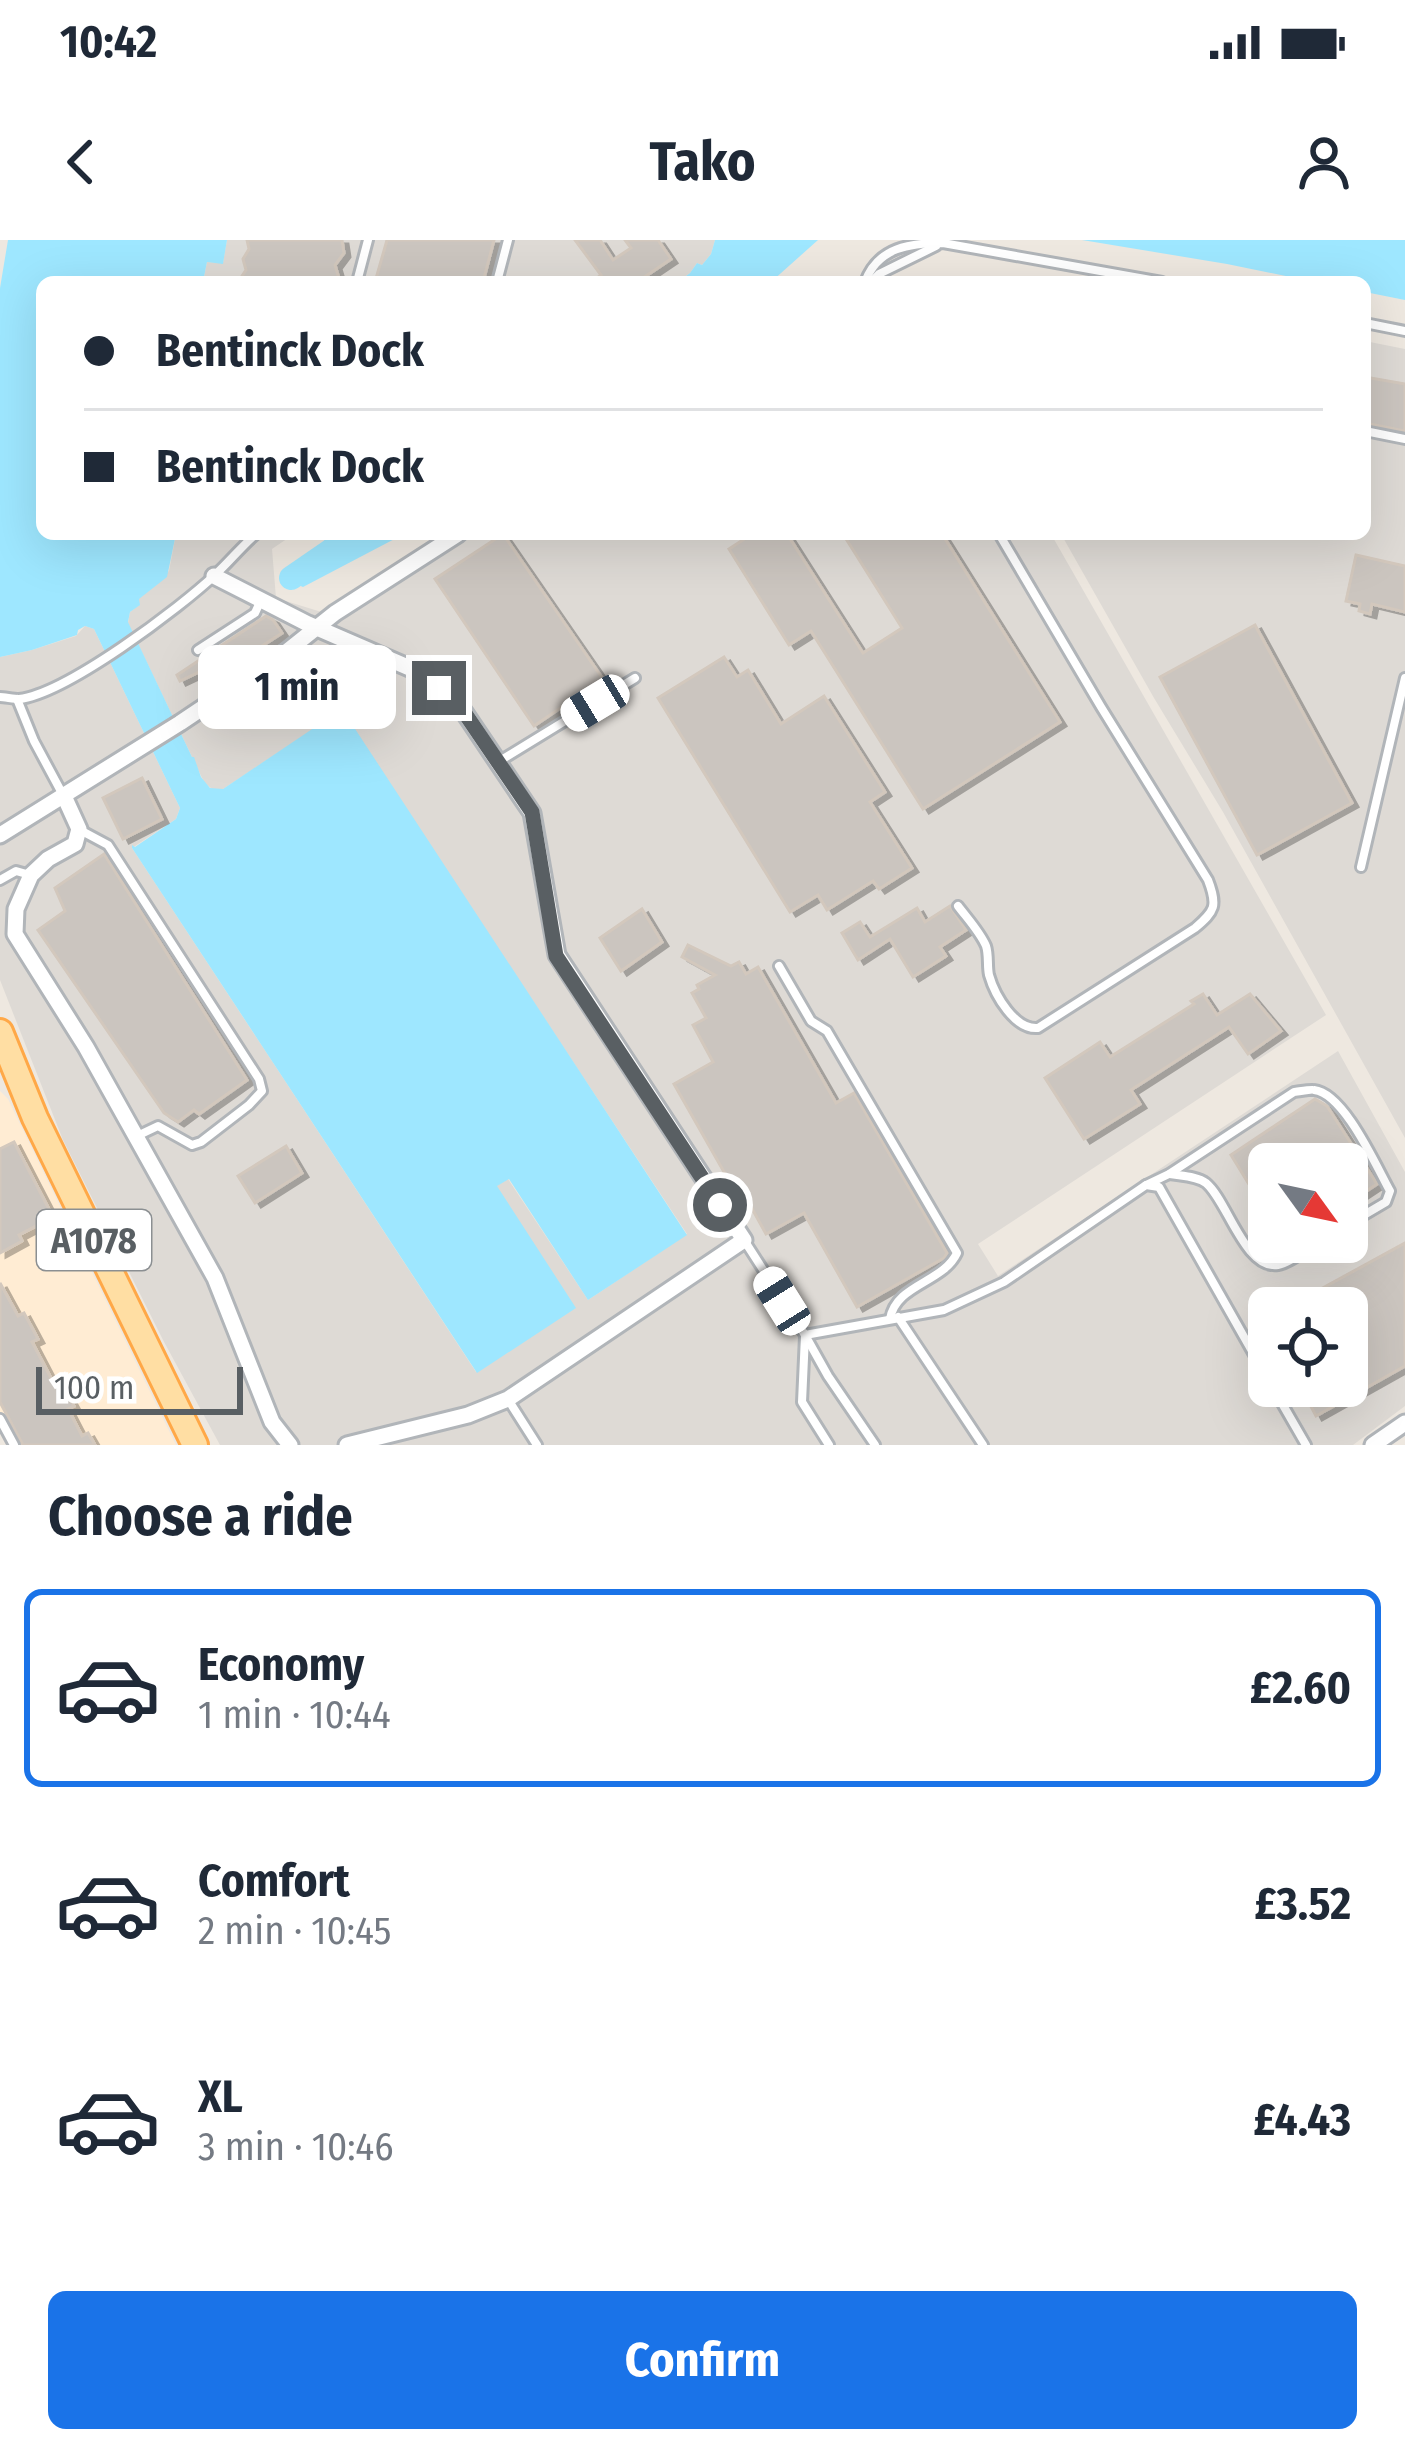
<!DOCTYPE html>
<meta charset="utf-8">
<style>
body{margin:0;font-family:"Fira Sans Condensed",sans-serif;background:#f6f6f7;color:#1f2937;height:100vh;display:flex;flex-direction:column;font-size:45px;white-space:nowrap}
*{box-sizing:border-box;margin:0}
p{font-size:39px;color:#747a83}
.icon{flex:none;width:66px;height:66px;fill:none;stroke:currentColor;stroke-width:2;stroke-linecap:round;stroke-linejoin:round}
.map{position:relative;height:1205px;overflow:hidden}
.sheet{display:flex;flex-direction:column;background:#fff;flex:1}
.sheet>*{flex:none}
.guide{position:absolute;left:36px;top:36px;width:1335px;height:264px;border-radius:18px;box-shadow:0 12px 48px #0002;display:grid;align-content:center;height:264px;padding:0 48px;background:#fff}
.needle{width:78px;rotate:123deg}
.buttons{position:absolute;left:1248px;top:903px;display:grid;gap:24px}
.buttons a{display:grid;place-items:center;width:120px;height:120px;border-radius:18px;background:#fff;box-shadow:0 12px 48px #0002;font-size:60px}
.scale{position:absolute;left:36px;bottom:30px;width:207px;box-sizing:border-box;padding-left:12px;border:6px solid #595f63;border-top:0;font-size:33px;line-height:42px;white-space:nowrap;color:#595f63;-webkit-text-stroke:9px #fff;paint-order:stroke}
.end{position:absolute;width:54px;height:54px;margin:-27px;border:15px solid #595f63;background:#fff;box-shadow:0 0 0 6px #fff}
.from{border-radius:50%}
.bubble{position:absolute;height:84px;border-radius:18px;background:#fff;box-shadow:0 12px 48px #0002;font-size:39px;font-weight:700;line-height:84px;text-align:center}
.car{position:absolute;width:36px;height:72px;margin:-36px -18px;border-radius:15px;box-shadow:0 0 9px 3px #0007;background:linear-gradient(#fff 24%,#345 0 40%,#fff 0 76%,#345 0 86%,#fff 0)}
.guide b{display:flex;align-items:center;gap:42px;height:114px;font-size:45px}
.guide b+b{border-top:3px solid #e0e1e3}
.guide i{width:30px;height:30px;background:#1f2937}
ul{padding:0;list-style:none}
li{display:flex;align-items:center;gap:36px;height:198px;margin:0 24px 18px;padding:0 24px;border:6px solid transparent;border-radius:18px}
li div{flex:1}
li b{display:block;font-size:45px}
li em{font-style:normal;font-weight:700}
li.current{border-color:#1a73e8}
li>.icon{width:108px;height:108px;stroke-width:1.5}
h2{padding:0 48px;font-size:54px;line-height:144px}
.button{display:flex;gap:24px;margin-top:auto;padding:24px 48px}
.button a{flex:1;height:138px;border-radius:18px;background:#1a73e8;color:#fff;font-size:48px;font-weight:700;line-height:138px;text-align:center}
.status{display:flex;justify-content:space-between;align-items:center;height:84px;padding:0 60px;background:#fff;direction:ltr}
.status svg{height:33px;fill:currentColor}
header{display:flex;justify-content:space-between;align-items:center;height:156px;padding:0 48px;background:#fff;font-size:54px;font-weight:700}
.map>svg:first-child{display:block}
.commercial{fill:#ffecd3}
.industrial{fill:#dedad5;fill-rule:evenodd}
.water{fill:#9ee7ff}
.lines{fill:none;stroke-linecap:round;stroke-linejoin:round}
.river{stroke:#9ee7ff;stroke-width:24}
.building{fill:#cbc5bf;stroke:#d3c8bd;stroke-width:3;filter:url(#shadow)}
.lane-casing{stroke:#b1b5b9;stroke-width:14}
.street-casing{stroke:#b1b5b9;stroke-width:21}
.primary-casing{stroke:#ffa847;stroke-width:30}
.lane{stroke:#fff;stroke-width:8}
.street{stroke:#fff;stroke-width:15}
.primary{stroke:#ffdea3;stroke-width:24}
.route{stroke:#595f63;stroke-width:15}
.labels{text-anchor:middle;stroke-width:9;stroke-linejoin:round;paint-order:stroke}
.shield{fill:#fff;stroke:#8b8f92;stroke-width:3}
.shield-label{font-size:36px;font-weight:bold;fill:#595f63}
</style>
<div class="status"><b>10:42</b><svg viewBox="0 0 49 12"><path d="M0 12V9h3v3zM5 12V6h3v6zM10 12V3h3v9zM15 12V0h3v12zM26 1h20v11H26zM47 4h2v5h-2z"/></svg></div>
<header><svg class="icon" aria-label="back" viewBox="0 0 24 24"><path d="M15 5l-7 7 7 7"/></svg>Tako<svg class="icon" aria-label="person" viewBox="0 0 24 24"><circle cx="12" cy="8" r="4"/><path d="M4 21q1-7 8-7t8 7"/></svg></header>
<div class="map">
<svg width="1405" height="1205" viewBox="0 0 1405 1205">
<defs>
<filter id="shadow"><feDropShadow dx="6" dy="4" stdDeviation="0" flood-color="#0004"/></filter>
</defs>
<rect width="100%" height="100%" fill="#eee8e0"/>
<path class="commercial" d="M0 851 8 859 176 1205H8L0 1190Z"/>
<g class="industrial">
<path d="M227 0H715L711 14 702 25 697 23 690 33 678 42H203L207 22 223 23Z"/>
<path d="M1365 101 1405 109V898L1223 572 1154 458 1061 294H1365Z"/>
<path d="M176 294H294L272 309 276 358 341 378 473 294H1051L1326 775 978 1004 998 1036 1338 811 1405 932V1166L1353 1205H220L163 1100 63 900 0 740V417L32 410 76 396 85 386 94 389 180 568 176 579 132 608 476 1132 575 1068 496 946 508 939 588 1060 687 994 341 471 223 549 213 550 204 542 128 383 130 372 139 365 138 359 169 331ZM1269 924H1347V1002H1269ZM1269 1068H1347V1146H1269Z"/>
</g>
<g class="water">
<path d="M8 0H227L223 24 207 22 203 42H42V294H176L167 337 139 359 140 365 130 372 128 382 192 517H194L201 537 210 548 223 549 342 469 687 995 588 1060 509 939 497 946 576 1068 477 1133 132 608V605L135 607 176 579 180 568 94 389 85 386 78 390 77 395 32 410 0 417V48Z"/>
<path d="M715 0H818L771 42H678L690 33 697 23 702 25 711 14Z"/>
<path d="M1082 0H1405V60L1365 52V42H1315L1227 24Z"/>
<path d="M329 294H404L303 347 294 343Z"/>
</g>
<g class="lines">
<path class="river" d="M291 338 355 294"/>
</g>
<g class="building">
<path d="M247 0H342L344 13 335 25 340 42H238L246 30 243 19 249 9Z"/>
<path d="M387 0H494L483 42H375Z"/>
<path d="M575 0H600L613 20 631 8 625 0H658L671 19 637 42H592L601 35Z"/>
<path d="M1365 137 1405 144V191L1365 183Z"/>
<path d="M503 294 603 439 534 486 435 339Z"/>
<path d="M752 294H787L863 413 902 388 843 294H942L1060 482 923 569 811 391 789 405 729 309Z"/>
<path d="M1356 315 1405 326V372L1372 364 1370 374 1359 371 1360 364 1346 361Z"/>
<path d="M266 376 273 380 282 393 217 435 212 426 180 441 177 435Z"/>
<path d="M1255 385 1352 563 1257 615 1160 437Z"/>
<path d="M724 417 737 437 748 430 781 484 824 456 885 552 870 562 912 628 879 649 873 641 827 670 818 655 790 672 658 458Z"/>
<path d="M142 538 162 579 123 599 103 558Z"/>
<path d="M104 614 247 840 199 874 194 870 178 882 164 873 38 690 65 671 55 648Z"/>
<path d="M950 666 966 690 940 707 946 716 913 737 890 699 858 720 842 693 860 682 870 697 917 668 925 682Z"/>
<path d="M642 669 662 702 621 731 600 698Z"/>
<path d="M688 705 731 726 739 722 746 734 758 727 836 863 854 853 947 1013 944 1018 857 1067 804 973 766 994 738 943 732 946 674 844 713 822 693 785 706 778 692 753 699 749 697 745 715 735 682 717Z"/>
<path d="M1203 754 1217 775 1250 754 1281 791 1248 814 1229 787 1131 850 1140 864 1084 899 1045 838 1100 802 1110 817 1194 764 1191 761Z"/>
<path d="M1315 859 1327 866 1377 944 1347 964V924H1269V977L1231 915Z"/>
<path d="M14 902 53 977 19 995 22 1001 0 1013V909Z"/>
<path d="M286 906 302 933 255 963 238 936Z"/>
<path d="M1405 1003V1126L1316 1176 1300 1146H1347V1068H1286Z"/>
<path d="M0 1043 18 1076 24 1073 38 1099 32 1102 54 1144 60 1141 74 1166 68 1169 82 1196 88 1193 95 1205H23L0 1162Z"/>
</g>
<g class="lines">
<defs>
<g id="lane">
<path d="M357 42 368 0"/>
<path d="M497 42 508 0"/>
<path d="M865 42C878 7 910 3 943 3L1162 42"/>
<path d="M871 42 879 34 936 6"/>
<path d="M1365 83 1405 91"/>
<path d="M1365 191 1405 199"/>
<path d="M198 410 255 373 261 360"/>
<path d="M0 457C4 457 14 459 19 459 66 454 180 368 216 334 230 321 242 306 256 294"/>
<path d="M17 459 34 501 63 555"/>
<path d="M498 522 635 438"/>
<path d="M80 590 108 605 259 839 262 851 249 865 201 902 192 905 158 886 137 896"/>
<path d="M1361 627 1405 438"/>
<path d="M0 640 16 631 30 635"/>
<path d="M958 666C967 678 980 692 986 706 989 715 987 726 989 735 995 756 1015 790 1038 788L1195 688C1215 671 1218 666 1208 640L1101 467 999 294"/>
<path d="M779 726 811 781 827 791 957 1013C943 1043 896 1044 890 1079"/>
<path d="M1170 934C1181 936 1197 936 1206 943 1227 960 1245 1030 1278 1025 1290 1023 1307 1009 1318 1002"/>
<path d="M1146 945 1169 934 1294 852C1296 852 1312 849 1314 850 1344 853 1376 926 1390 951L1386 962 1347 985"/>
<path d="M744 1000 805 1095 944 1070 1004 1042 1146 945 1159 947 1269 1141"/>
<path d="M898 1077 983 1205"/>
<path d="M805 1095 828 1136 875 1205"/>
<path d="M805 1096 802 1162 829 1205"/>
<path d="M1272 1146 1306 1205"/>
<path d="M509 1161 537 1205"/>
<path d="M0 1179 14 1205"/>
</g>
<g id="street">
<path d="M214 336 308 384 412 429 439 448 464 472 532 573 557 715 744 1000 508 1159 468 1175 347 1205"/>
<path d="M64 556 79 589 75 604 48 619 31 635 16 669 15 694 86 807 215 1038 272 1182 290 1205"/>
<path d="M0 595 180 483 286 412 335 373 458 294"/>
<path d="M1373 1205 1405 1183"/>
</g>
<path id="primary" d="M0 792 35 878 195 1205"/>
</defs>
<use href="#lane" class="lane-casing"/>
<use href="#street" class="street-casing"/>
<use href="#primary" class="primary-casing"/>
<use href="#lane" class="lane"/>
<use href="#street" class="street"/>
<use href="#primary" class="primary"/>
</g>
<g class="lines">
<path class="route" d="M439 448 464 472 532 572 556 716 720 965"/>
</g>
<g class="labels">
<rect class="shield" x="37" y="970" width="114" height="60" rx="9"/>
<g class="shield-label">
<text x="94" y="1013">A1078</text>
</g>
</g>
</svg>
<div class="buttons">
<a><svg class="needle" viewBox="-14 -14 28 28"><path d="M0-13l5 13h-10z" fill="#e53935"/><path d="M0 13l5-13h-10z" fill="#747a83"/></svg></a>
<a><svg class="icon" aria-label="locate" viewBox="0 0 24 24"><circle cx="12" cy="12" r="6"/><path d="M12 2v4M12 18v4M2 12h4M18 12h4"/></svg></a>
</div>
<div class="scale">100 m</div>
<i class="end from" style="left:720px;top:965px"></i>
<i class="end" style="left:439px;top:448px"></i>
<div class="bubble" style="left:198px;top:405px;width:198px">1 min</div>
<i class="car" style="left:595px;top:463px;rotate:239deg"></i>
<i class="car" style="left:782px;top:1061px;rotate:328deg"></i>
<div class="guide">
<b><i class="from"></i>Bentinck Dock</b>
<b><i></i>Bentinck Dock</b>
</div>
</div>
<section class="sheet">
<h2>Choose a ride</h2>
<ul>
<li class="current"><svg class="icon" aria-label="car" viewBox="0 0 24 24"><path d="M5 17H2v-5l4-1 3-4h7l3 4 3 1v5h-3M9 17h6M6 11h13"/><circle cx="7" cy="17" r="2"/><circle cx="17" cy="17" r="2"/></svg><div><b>Economy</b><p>1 min · 10:44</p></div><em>£2.60</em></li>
<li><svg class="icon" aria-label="car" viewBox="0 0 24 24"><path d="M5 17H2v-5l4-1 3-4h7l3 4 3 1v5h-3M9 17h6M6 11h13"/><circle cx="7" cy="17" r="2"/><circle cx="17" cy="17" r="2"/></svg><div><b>Comfort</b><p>2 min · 10:45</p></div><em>£3.52</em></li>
<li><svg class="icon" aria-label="car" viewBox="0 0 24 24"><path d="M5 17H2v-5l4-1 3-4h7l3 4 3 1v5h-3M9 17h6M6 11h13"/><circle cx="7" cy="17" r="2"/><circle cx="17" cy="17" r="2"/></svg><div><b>XL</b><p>3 min · 10:46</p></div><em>£4.43</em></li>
</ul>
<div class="button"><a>Confirm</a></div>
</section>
